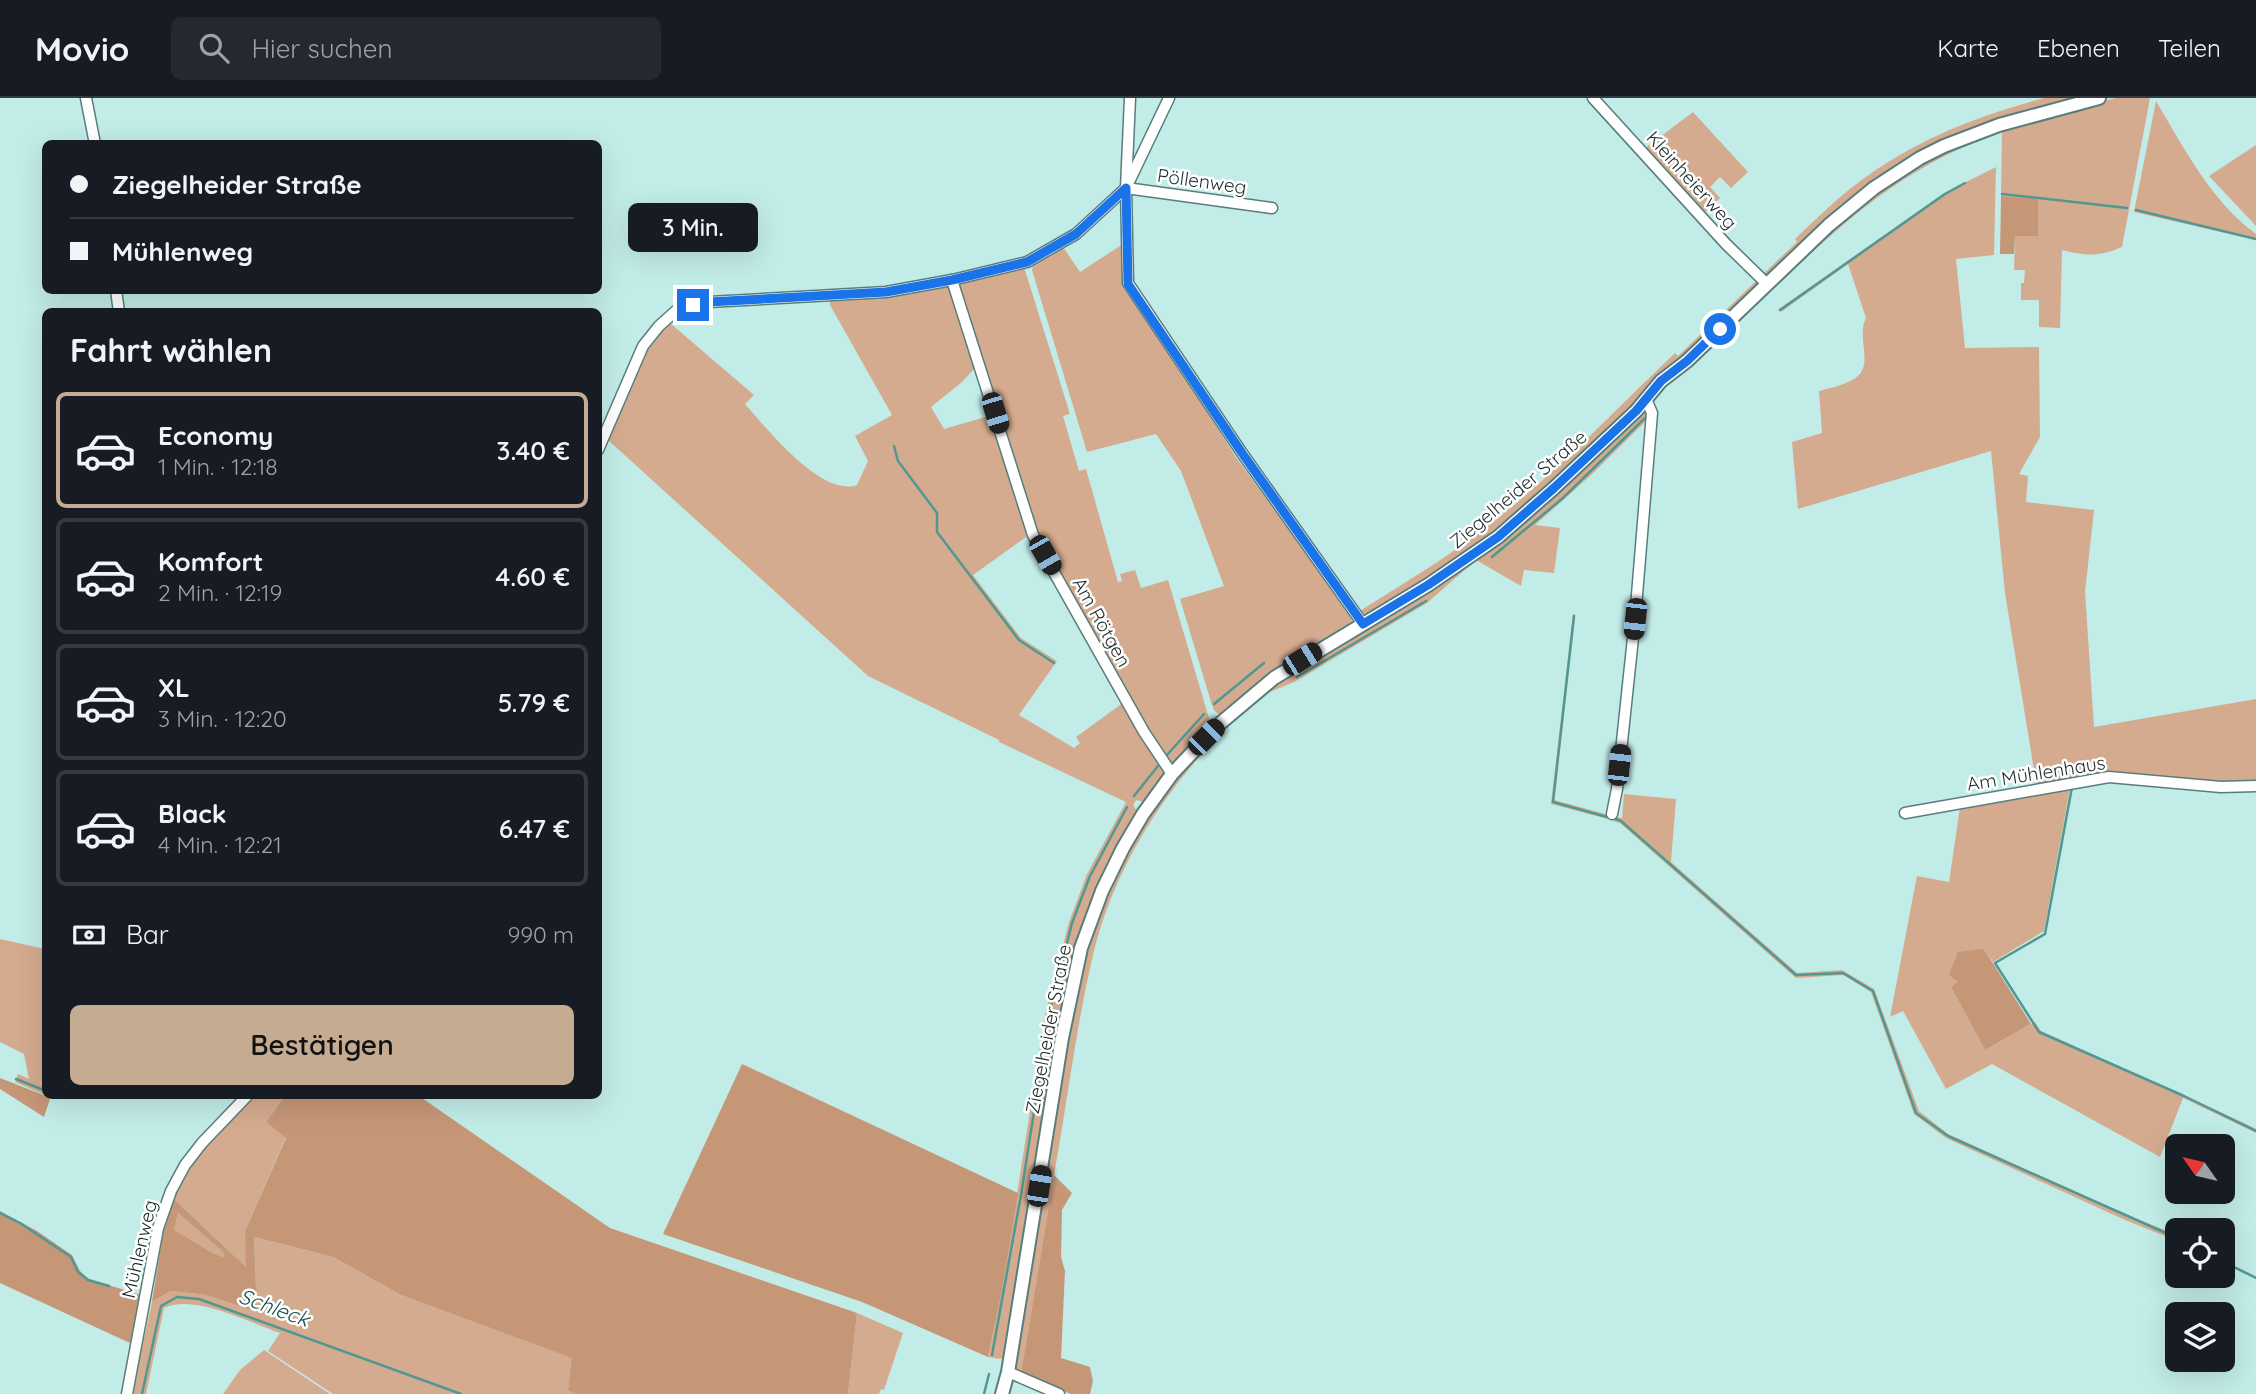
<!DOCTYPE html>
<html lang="de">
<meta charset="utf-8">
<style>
body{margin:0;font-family:Quicksand,sans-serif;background:#242831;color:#f1f3f6;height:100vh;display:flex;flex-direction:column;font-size:26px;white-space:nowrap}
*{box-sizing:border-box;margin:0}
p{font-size:23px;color:#9ea1a6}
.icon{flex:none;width:38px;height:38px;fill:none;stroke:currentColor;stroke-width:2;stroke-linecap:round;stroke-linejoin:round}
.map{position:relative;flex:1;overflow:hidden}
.panel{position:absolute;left:42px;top:210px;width:560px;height:791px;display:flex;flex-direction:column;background:#171b24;border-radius:10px;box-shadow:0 7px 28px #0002}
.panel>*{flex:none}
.top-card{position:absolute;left:42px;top:42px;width:560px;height:154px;border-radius:10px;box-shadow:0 7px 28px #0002;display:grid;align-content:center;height:154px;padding:0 28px;background:#171b24}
.needle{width:46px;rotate:304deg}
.buttons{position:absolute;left:2165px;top:1036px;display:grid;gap:14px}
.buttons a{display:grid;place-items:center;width:70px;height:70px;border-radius:10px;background:#171b24;box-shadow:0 7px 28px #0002;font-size:35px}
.end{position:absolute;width:32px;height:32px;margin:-16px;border:9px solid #1a73e8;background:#fff;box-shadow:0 0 0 4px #fff}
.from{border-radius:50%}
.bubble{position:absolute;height:49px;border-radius:10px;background:#171b24;box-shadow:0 7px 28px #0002;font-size:23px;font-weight:600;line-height:49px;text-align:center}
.car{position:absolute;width:21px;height:42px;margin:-21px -10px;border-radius:9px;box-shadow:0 0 5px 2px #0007;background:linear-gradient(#222 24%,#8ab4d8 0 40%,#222 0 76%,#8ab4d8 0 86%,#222 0)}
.top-card b{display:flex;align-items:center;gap:24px;height:66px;font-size:26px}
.top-card b+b{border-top:2px solid #363941}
.top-card i{width:18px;height:18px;background:#f1f3f6}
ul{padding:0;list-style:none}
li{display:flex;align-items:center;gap:21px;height:116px;margin:0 14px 10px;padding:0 14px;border:4px solid #363941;border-radius:10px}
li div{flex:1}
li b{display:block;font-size:26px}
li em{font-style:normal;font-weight:600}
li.on{border-color:#c6ab93}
li>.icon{width:63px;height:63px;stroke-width:1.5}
h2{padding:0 28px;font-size:32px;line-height:84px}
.pay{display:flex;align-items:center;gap:18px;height:77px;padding:0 28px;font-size:26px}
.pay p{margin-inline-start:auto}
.primary-button{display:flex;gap:14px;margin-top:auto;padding:14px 28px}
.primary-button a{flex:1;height:80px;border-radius:10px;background:#c6ab93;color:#111;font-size:28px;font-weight:600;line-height:80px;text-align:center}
header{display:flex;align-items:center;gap:42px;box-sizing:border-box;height:98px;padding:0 35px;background:#171b24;border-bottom:2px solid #363941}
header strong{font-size:33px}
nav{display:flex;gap:38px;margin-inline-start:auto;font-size:24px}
.search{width:490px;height:63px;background:#242831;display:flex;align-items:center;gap:18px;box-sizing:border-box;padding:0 24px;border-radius:10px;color:#9ea1a6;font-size:26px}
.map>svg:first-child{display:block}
.green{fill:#d5ab8f}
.forest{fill:#c69777;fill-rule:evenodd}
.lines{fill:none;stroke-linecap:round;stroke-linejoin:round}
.stream{stroke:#519792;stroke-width:2.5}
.minor-casing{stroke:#587e7b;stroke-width:13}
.tertiary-casing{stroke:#587e7b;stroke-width:16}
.minor{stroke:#fff;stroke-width:10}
.tertiary{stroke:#fff;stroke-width:12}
.route{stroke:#1a73e8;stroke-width:9}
.labels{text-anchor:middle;stroke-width:5;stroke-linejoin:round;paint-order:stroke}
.street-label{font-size:19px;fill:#1d2d2c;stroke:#fff}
.water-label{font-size:21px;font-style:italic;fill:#15534f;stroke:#fff}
</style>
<header>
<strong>Movio</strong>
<div class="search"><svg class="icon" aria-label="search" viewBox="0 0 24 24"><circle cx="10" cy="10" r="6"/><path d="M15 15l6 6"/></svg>Hier suchen</div>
<nav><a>Karte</a><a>Ebenen</a><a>Teilen</a></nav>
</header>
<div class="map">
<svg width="2256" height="1296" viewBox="0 0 2256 1296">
<rect width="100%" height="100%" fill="#c2ece8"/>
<g class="green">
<path d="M2044 0H2082L1930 50 1769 179 1761 178 1797 144 1795 141C1816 121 1836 101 1859 84 1915 42 1977 18 2044 0Z"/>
<path d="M2116 0H2150L2122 149C2099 159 2086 158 2062 152L2060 230 2039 229V202H2021V185H2024L2025 172H2014L2015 138 2038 137V102L2001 98 2002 33C1985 38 1969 46 1953 54 1876 91 1825 142 1764 200L1762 197 1861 105 1929 60 1965 43 2036 20Z"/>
<path d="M2156 3C2184 50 2211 103 2256 136V142L2134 114Z"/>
<path d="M1693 14 1748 74 1731 90 1720 79 1710 89 1720 100 1703 116 1644 51Z"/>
<path d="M2256 47V128L2209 78Z"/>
<path d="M1996 69 1994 157 1956 161 1965 250 2039 249 2040 339 2019 376 2028 378 2026 404 2094 412 2085 494 2094 629 2256 601V685L2221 686 2109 677 2037 690 2005 495 1991 353 1798 411 1792 344 1822 335 1819 293C1829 290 1842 288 1852 282 1877 269 1855 242 1866 220L1848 166 1781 214 1779 211 1944 95Z"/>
<path d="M1123 146 1122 188 1167 250 1235 358 1351 516 1352 525 1279 571 1221 619 1214 612 1211 604 1180 501 1224 488 1181 373 1156 336 1087 354 1032 172 1033 167 1063 149 1080 174Z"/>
<path d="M1024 169 1070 316 1063 318 1079 373 1086 371 1118 484 1122 483 1120 476 1135 472 1141 490 1168 482 1211 627 1174 666 1166 662 1147 633 1038 439 961 196 959 185Z"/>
<path d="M1757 182 1758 189C1672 271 1589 358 1497 433 1456 465 1412 491 1367 517L1360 513C1407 483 1455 455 1498 420 1561 370 1617 310 1675 255L1678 258Z"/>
<path d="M948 188 951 191 977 268 962 284 931 309 944 331 992 317 1029 437 973 477 1021 540 1057 563 1019 617 1074 650 1080 645 1076 639 1124 604 1167 676 1145 704 1136 702 1133 707 1137 713 1121 744 1080 838 1005 1257 1001 1261 988 1259 1001 1198 1045 917 1069 824 1087 776 1126 704 999 644V642L868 578 608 342C623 307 641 249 670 225L754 297 745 306C766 330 822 400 857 387L868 363 855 338 892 317 830 207V201Z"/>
<path d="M1645 311 1648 312V321L1591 377 1535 427 1560 430 1554 475 1524 472 1521 488 1476 462 1427 505 1294 584 1270 594 1271 588 1412 502Z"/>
<path d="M1573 516 1575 517 1554 702 1609 717 1608 721 1551 706Z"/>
<path d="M1263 594 1265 596C1184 661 1117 756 1093 857 1080 912 1072 968 1063 1024 1049 1107 1035 1191 1021 1275L1017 1273 1013 1263 1079 883C1090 836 1105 789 1129 747 1163 688 1212 639 1263 594Z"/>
<path d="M2070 690 2044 833 1993 864 1984 851 1958 885 1951 889 1985 952 2035 924 2041 933 2242 1024 2256 1031V1035L2183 1000 2160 1059 1992 966 1946 991 1903 913 1890 919 1917 778 1949 784 1960 709Z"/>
<path d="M1624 696 1676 701 1671 764 1797 875 1842 872 1874 891 1919 1013 1948 1036 2127 1117 2177 1137V1143L2125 1122 1946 1040 1914 1016 1871 894 1843 877 1796 880 1620 725 1613 723 1615 719 1622 720Z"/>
<path d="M0 841 45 851V997L15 984 18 976 29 981 24 956 0 944Z"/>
<path d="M253 998H285L266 1024 286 1039 245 1133 247 1170 173 1100C195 1056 219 1033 253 998Z"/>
<path d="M178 1115 223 1154 224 1159 211 1154 173 1132Z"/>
<path d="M254 1139 333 1159 401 1197 573 1260 568 1291 576 1296H333L268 1253 280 1235C251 1225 193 1195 164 1210L146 1296H132L152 1204 171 1193 208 1197 257 1214Z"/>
<path d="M857 1215 903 1235 884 1292 881 1291 879 1296H848Z"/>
<path d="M264 1252 330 1296H223L240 1272Z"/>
</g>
<g class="forest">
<path d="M2001 98 2038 101V138H2015L2014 156H2000Z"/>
<path d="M1984 851 2031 926 1985 952 1951 889 1958 884 1949 877 1958 854Z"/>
<path d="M742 966 1018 1095 1001 1198 988 1259 862 1204 663 1136Z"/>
<path d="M0 980 46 998H51L44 1019 0 991Z"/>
<path d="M285 998H419L610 1130 857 1215 848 1296H576L568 1292 572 1260 401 1197 333 1159 254 1139 257 1214 207 1197 171 1193 152 1204 163 1135 173 1100 246 1169 245 1133 286 1040 266 1024ZM178 1115 223 1154 224 1159 211 1154 174 1132Z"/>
<path d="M1054 1077 1072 1095 1062 1112 1061 1159 1065 1173 1061 1260 1090 1269 1093 1283 1090 1296H1071L1021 1275Z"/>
<path d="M0 1113 37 1133 72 1157 80 1173 89 1181 141 1197 132 1246 0 1185Z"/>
</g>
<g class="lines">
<g class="stream">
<path d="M2002 96 2127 110"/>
<path d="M2136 112 2256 141"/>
<path d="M1780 212 1945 96 1965 85"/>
<path d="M894 348 898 363 937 415V434L1019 542 1054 565"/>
<path d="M1492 459 1563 400 1645 320"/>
<path d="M1574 518 1553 704 1607 719"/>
<path d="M1297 579 1426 503"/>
<path d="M1214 606 1264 565"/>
<path d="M1166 658 1204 616"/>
<path d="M2072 689 2045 836 1995 865 2039 934 2184 998 2256 1033"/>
<path d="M1134 698 1158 668"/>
<path d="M1616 721 1621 723 1796 877 1843 875 1873 893 1916 1015 1948 1038 2177 1140"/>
<path d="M16 981 46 993"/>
<path d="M0 1115 20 1125 71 1159 78 1174 88 1182 109 1188"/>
<path d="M2222 1163 2256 1180"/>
<path d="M992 1257 1021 1097 1049 917 1072 825 1090 778 1127 709"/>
<path d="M142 1296 161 1208 177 1199 199 1201 461 1296"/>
<path d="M984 1296 989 1276"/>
</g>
<defs>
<g id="minor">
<path d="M86 0 95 46"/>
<path d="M1130 0 1126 90 1128 185 1242 355 1363 526"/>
<path d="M1593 0 1726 146 1767 186"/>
<path d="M1126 90 1272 110"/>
<path d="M952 182 1033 437 1144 634 1172 676"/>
<path d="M116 192 119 214"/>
<path d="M598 352 643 248 659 228 678 211 709 204 886 194 952 182 1027 164 1076 136 1126 90 1169 0"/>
<path d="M1905 715 2109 679 2221 689 2256 688"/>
<path d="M1612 716 1617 691 1635 521 1652 315 1646 301"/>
<path d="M1008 1274 1059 1296"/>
<path d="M127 1296 158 1130 171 1093 185 1067 202 1045 247 998"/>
</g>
<path id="tertiary" d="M1002 1296 1008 1274 1062 940 1081 850 1102 793 1123 750 1143 716 1172 676 1217 628 1274 580 1428 487 1498 439 1554 390 1636 313 1661 283 1687 263 1829 127 1874 90 1920 60 1944 48 1999 27 2099 0"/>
</defs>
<use href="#minor" class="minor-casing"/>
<use href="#tertiary" class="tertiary-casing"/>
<use href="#minor" class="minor"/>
<use href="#tertiary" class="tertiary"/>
</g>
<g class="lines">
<path class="route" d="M693 207 709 204 886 194 952 182 1027 164 1076 136 1126 90 1128 186 1242 355 1363 526 1428 487 1498 439 1554 390 1636 313 1661 283 1687 263 1720 231"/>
</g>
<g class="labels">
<g class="street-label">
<text transform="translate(1692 82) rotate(48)" y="7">Kleinheierweg</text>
<text transform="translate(1202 83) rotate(8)" y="7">Pöllenweg</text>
<text transform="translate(1518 391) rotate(-40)" y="7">Ziegelheider Straße</text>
<text transform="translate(1102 524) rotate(61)" y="7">Am Rötgen</text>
<text transform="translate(2036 675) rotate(-9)" y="7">Am Mühlenhaus</text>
<text transform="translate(1048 931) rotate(-79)" y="7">Ziegelheider Straße</text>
<text transform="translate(139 1151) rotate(-77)" y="7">Mühlenweg</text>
</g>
<g class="water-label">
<text transform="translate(274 1210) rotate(20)" y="7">Schleck</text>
</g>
</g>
</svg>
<div class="buttons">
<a><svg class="needle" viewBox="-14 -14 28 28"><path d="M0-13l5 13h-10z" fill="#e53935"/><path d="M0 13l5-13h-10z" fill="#9ea1a6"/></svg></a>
<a><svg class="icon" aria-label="locate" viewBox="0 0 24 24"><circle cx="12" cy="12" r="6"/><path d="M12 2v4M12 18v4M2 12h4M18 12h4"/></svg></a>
<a><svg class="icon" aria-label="layers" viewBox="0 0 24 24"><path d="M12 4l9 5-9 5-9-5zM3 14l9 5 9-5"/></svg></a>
</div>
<i class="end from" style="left:1720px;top:231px"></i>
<i class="end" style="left:693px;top:207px"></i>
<div class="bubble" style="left:628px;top:105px;width:130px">3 Min.</div>
<i class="car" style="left:995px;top:315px;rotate:163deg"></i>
<i class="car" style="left:1045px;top:457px;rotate:150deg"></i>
<i class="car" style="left:1635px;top:521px;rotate:186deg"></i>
<i class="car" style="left:1302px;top:561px;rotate:58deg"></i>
<i class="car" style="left:1206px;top:639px;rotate:45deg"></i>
<i class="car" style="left:1619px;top:667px;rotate:6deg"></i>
<i class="car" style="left:1039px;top:1088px;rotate:9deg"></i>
<div class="top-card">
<b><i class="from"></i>Ziegelheider Straße</b>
<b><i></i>Mühlenweg</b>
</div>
<section class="panel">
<h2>Fahrt wählen</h2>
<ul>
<li class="on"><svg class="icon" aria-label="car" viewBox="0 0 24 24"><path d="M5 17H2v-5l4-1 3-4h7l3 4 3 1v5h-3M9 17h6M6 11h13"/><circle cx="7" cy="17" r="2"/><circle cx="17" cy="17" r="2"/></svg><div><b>Economy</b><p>1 Min. · 12:18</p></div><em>3.40 €</em></li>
<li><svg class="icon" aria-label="car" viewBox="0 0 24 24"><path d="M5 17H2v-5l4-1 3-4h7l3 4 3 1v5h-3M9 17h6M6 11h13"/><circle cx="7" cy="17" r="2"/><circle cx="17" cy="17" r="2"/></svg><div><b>Komfort</b><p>2 Min. · 12:19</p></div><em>4.60 €</em></li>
<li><svg class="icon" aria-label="car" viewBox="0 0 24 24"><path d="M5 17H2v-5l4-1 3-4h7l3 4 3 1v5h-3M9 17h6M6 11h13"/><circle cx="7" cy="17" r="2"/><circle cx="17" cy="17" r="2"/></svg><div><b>XL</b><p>3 Min. · 12:20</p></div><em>5.79 €</em></li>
<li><svg class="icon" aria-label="car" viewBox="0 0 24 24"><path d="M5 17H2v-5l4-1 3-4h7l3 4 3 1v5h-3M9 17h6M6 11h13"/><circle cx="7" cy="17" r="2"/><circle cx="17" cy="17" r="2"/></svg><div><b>Black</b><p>4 Min. · 12:21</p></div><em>6.47 €</em></li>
</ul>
<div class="pay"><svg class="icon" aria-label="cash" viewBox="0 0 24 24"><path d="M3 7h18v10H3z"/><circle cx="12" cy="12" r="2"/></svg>Bar<p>990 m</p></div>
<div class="primary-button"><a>Bestätigen</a></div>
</section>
</div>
